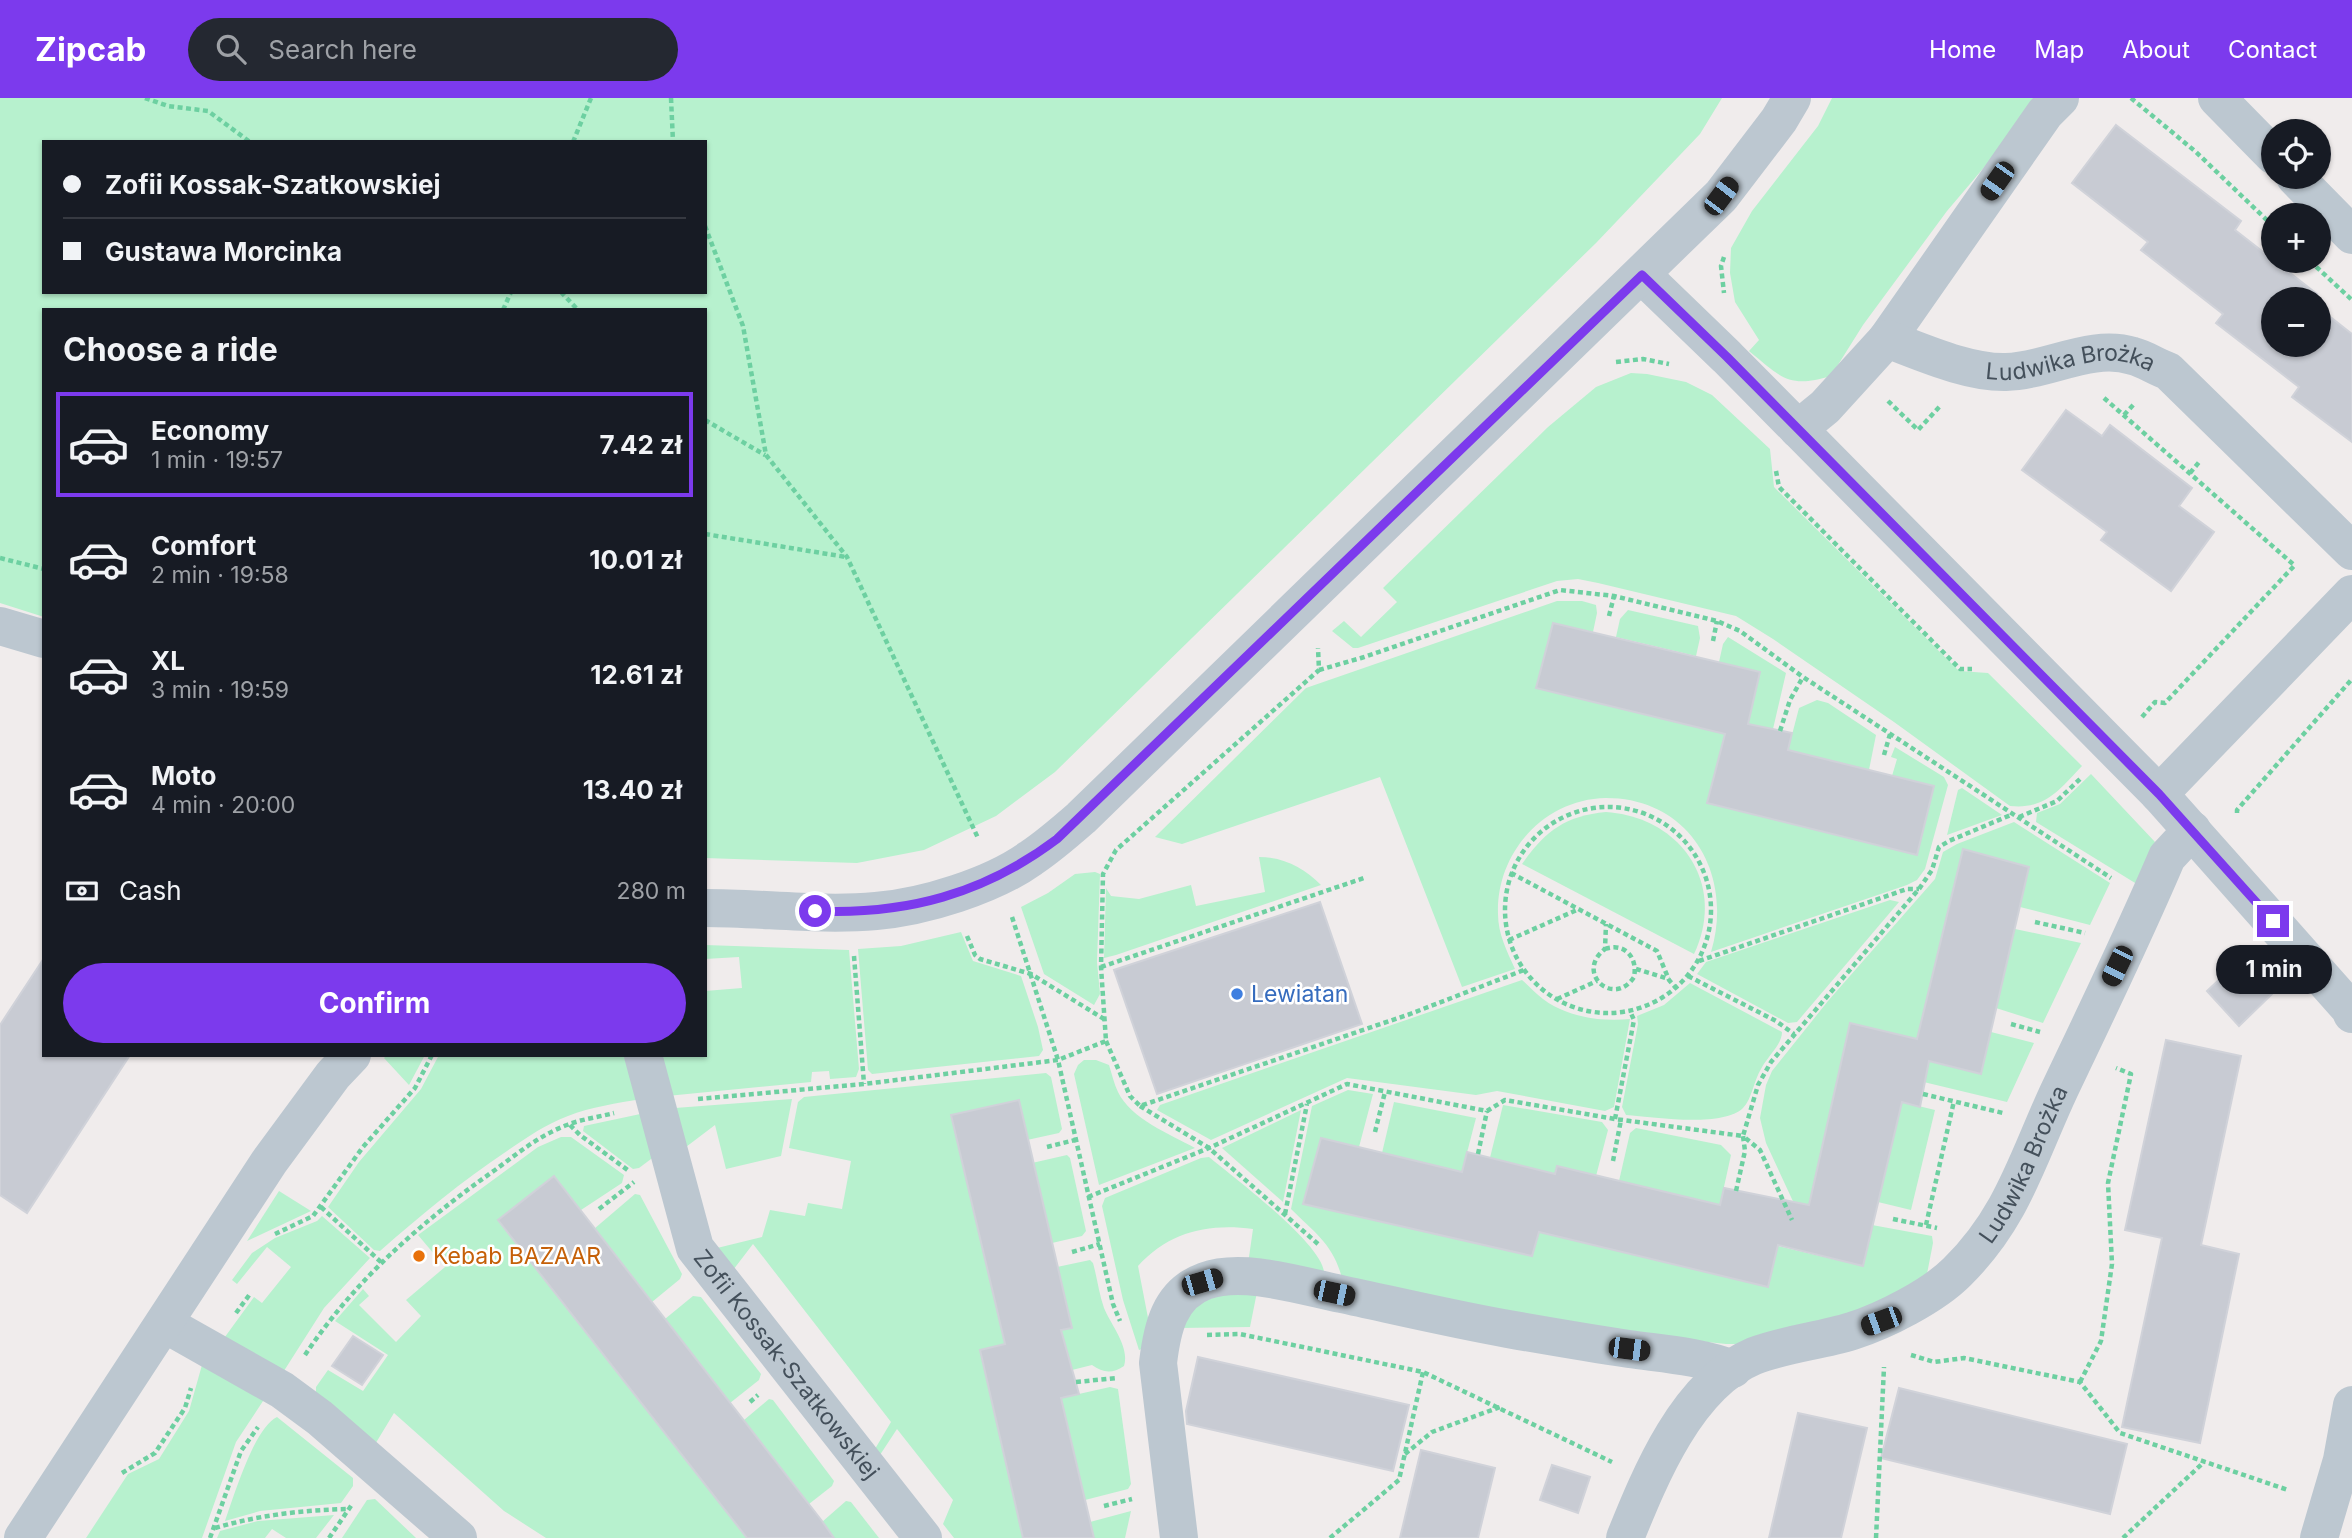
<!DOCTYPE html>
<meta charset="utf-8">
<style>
body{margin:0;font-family:Inter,sans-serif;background:#242831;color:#f1f3f6;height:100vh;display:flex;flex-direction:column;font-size:26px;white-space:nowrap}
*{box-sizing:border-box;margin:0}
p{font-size:23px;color:#9ea1a6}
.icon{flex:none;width:38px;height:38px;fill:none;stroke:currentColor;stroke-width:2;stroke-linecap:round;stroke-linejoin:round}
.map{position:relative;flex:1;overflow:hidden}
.details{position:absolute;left:42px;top:210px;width:665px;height:749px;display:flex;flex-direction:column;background:#171b24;border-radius:0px;box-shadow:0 2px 5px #0004}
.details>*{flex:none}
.hud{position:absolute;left:42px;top:42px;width:665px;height:154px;border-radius:0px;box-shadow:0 2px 5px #0004;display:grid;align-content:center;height:154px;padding:0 21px;background:#171b24}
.buttons{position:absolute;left:2261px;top:21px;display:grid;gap:14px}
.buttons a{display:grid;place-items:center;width:70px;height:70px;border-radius:50%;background:#171b24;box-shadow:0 2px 5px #0004;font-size:35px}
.end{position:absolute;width:32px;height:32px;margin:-16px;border:9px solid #7c3aed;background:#fff;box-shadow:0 0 0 4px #fff}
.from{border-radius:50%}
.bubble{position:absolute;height:49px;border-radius:24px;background:#171b24;box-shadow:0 2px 5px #0004;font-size:23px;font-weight:700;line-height:49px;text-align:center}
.car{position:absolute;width:21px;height:42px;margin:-21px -10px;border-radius:9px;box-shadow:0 0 5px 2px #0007;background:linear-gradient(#222 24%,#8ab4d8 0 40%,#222 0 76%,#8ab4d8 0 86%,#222 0)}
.hud b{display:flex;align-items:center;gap:24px;height:66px;font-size:26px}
.hud b+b{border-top:2px solid #363941}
.hud i{width:18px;height:18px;background:#f1f3f6}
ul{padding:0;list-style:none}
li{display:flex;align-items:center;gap:21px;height:105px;margin:0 14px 10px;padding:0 7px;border:4px solid transparent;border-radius:0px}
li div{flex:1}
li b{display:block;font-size:26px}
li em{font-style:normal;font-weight:700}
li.on{border-color:#7c3aed}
li>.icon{width:63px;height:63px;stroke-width:1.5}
h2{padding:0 21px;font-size:32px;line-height:84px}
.pay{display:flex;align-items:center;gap:18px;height:77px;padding:0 21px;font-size:26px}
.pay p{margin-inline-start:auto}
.primary-button{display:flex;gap:14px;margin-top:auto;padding:14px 21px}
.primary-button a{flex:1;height:80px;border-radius:42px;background:#7c3aed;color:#fff;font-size:28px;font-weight:700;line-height:80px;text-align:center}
header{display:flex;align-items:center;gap:42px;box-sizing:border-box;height:98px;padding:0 35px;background:#7c3aed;color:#fff}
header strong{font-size:33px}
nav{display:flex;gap:38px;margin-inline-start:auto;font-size:24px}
.search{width:490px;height:63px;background:#242831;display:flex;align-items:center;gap:18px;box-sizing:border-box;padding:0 24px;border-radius:38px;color:#9ea1a6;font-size:26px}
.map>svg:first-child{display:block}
.green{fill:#b7f1ce;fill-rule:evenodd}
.building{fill:#c8cbd3;stroke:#d0d2d9;stroke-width:2}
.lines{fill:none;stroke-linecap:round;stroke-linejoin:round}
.path{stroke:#6dd0a1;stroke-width:4.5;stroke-dasharray:5 3.5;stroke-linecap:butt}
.minor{stroke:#bcc7d0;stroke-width:38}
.route{stroke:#7c3aed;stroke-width:9}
.shop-dot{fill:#3f7fe0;stroke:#fff;stroke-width:2.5}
.food-dot{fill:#e8710a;stroke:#fff;stroke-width:2.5}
.labels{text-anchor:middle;stroke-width:5;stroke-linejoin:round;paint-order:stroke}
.street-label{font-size:23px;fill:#44505b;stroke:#fff}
.shop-label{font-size:23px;fill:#366cbe;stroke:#fff;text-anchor:start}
.food-label{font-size:23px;fill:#c56008;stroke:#fff;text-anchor:start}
</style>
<header>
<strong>Zipcab</strong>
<div class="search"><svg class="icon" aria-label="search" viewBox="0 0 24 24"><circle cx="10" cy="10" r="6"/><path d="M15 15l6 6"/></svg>Search here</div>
<nav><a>Home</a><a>Map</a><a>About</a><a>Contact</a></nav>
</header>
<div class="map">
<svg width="2352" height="1440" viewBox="0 0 2352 1440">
<rect width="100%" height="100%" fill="#f0ecec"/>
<g class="green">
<path d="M0 0H1722L1700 36 1596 145 1055 674 996 718 924 752 857 765 705 760V212H44V519L0 505ZM44 44H705V194H44Z"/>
<path d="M1832 0H2043L1947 113 1863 227 1831 278C1788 291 1781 279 1749 253L1759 242 1735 204 1730 175 1731 150 1752 113 1818 28Z"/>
<path d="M1631 275 1647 276 1686 284 1712 297 1770 351 1774 389 1959 573 1988 575 2082 668C2060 691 2045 712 2010 708L1894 624 1773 541 1736 518 1598 485 1578 481 1557 483 1358 550H1353L1332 533 1344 523 1361 539 1397 504 1383 490 1548 329 1596 289Z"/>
<path d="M1557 503H1582L1596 507 1597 515 1593 534 1553 525 1536 590 1725 636 1707 704 1917 757 1934 688 1892 678 1897 661 1891 659 1895 649 1944 679 1948 687 1925 771 1917 782 1907 787 1711 854C1734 778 1691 700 1606 700 1544 701 1496 755 1498 816 1498 836 1507 853 1515 871L1462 889 1380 679 1182 746 1155 739 1306 590Z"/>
<path d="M1628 512 1698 528 1700 540 1696 558 1616 539 1620 521Z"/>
<path d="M1728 539 1786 575 1773 631 1769 630 1765 647 1744 641 1760 574 1719 564 1723 546Z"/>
<path d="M1817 602 1828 605 1876 637 1869 672 1788 652 1799 610Z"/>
<path d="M2091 676 2155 744 2140 788 2036 724 2037 715 2060 706Z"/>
<path d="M1962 690 2002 717 1947 737 1958 692Z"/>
<path d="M1606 714C1681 719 1727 786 1694 856L1522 766C1545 733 1565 718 1606 714Z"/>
<path d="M2014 724 2110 785 2090 827 2020 809 2029 769 1963 751 1917 941 1850 925 1804 1127 1766 1045 1760 1020 1766 987 1772 973 1828 903 1935 781 1943 754 1957 746Z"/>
<path d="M1259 759C1284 759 1304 770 1321 787L1116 857 1104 860 1106 790 1111 798 1139 801 1191 787 1196 808 1265 794Z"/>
<path d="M1095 774 1100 776 1097 864 1100 896 1094 907 1044 876 1021 809 1048 795 1075 776Z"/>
<path d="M1890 802 1899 804 1797 924 1788 925 1697 876 1706 864Z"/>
<path d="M2015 831 2081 845 2043 925 1996 910Z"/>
<path d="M961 834 973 863 1021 878 1038 929 1043 952 1039 958 872 976 868 972 858 851 901 848Z"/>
<path d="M705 847 849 852 859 971 856 979 830 981 829 973 812 974 811 984 667 998 655 957H705V893L742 890 739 859 705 861Z"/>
<path d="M1522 882C1529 888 1535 895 1543 901 1567 919 1601 924 1630 921L1614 1009 1605 1013 1497 993 1476 997 1347 980 1211 1042 1157 1012 1160 1007Z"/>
<path d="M1690 885 1782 934C1782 947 1767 959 1761 971 1754 982 1752 1001 1743 1010 1722 1030 1654 1019 1626 1017L1622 1009 1638 926 1637 918 1664 907Z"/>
<path d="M1991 934 2034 945 2007 1004 1907 980 1913 958 1981 975Z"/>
<path d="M387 957H425L409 987 384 960Z"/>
<path d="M439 957H629L642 1001C617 1005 591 1009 568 1018 546 1026 526 1040 507 1053 462 1083 421 1117 380 1153L374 1152 328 1109 359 1064 421 991Z"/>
<path d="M1084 962H1096L1109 967C1112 976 1114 986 1118 994 1131 1021 1170 1036 1195 1050L1099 1087 1074 976 1078 967Z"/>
<path d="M1046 975 1051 979 1062 1031 1059 1035 1027 1042 1018 1002 951 1018 1005 1246 980 1252 1023 1440H954L943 1426 953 1402 897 1331 876 1363 872 1356 891 1324 753 1146 730 1176 713 1151 762 1139 770 1112 805 1118 808 1105 842 1111 851 1063 789 1050 798 1004 804 999Z"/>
<path d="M1348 992 1373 996 1359 1049 1321 1040 1304 1106 1531 1158 1539 1133 1768 1189 1778 1148 1862 1168 1872 1127 1932 1138 1933 1145 1926 1181 1907 1196 1754 1246H1726L1578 1230 1342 1180C1333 1146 1315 1135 1291 1111L1312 1008Z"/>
<path d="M792 1001 781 1058 726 1071 715 1027 682 1052 675 1010Z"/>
<path d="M1394 1004 1476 1020 1462 1074 1382 1055Z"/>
<path d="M1902 1004 1935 1012 1911 1112 1878 1104Z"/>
<path d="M1503 1007 1602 1024 1608 1032 1596 1078 1551 1096 1485 1080Z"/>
<path d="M1301 1012 1283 1104 1222 1050Z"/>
<path d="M645 1015 655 1058 639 1070 633 1071 583 1033 584 1028Z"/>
<path d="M1636 1030 1721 1047 1731 1057 1720 1107 1619 1083 1630 1035Z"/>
<path d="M561 1039H571L624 1077 622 1085 581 1112 498 1123 747 1440H546L504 1413 394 1315 374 1348 316 1295V1289L328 1272 363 1293 388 1257 335 1223 363 1191 369 1198 359 1207 396 1244 421 1218 406 1202 445 1169 418 1137 538 1049Z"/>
<path d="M1067 1057 1070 1060 1086 1133 1082 1138 1052 1145 1032 1065Z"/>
<path d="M1209 1059C1232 1078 1328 1150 1324 1177L1248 1166 1253 1131C1208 1125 1169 1134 1138 1168L1149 1225 1148 1249 1139 1252 1123 1202 1102 1108 1105 1100 1201 1060Z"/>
<path d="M279 1093 311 1113 247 1143Z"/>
<path d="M635 1096 640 1097 682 1176 680 1181 652 1204 594 1131Z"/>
<path d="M322 1118 370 1160 324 1210 282 1276 222 1243 254 1199 262 1205 291 1169 267 1149 237 1186 232 1182 252 1155 275 1140 317 1123Z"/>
<path d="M1090 1162 1093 1165C1097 1179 1099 1196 1104 1210 1111 1227 1130 1249 1124 1268 1112 1276 1103 1275 1092 1267L1056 1276 1046 1235 1057 1169Z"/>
<path d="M1257 1194 1250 1229 1179 1230 1181 1219 1211 1195Z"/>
<path d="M693 1198 701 1199 761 1276 759 1282 730 1305 665 1221Z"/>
<path d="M202 1267 265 1300 236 1344 202 1440H86L128 1376 159 1361 189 1313Z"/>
<path d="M1110 1289 1118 1291 1131 1386 1128 1391 1085 1402 1061 1300Z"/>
<path d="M769 1301 773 1302 834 1383 832 1388 809 1406 744 1322Z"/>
<path d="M277 1319 353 1380V1388L341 1405 260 1413 225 1423C234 1398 254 1330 277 1319Z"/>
<path d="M375 1401 416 1440H342L367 1402Z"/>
<path d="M846 1403 851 1404 879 1440H834L822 1424Z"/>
<path d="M1131 1413 1125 1440H1094L1090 1424Z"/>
<path d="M334 1417 316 1440H286L272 1431 265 1440H217L220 1433 258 1423Z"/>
</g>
<g class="building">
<path d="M2116 27 2241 123 2235 132 2317 196 2312 201H2273V247H2319V210L2352 236V344L2292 299 2299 289 2216 225 2223 216 2141 152 2148 144 2072 85Z"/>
<path d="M2066 312 2102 338 2110 327 2192 390 2179 408 2214 434 2171 493 2101 442 2107 434 2022 372Z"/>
<path d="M1553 525 1760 574 1748 626 1792 635 1788 652 1934 688 1917 757 1707 705 1725 636 1536 590Z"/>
<path d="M1963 751 2029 769 1981 976 1929 963 1920 1009 1902 1004 1863 1168 1778 1147 1768 1189 1539 1134 1532 1158 1303 1106 1321 1040 1462 1074 1467 1054 1555 1076 1557 1068 1720 1107 1724 1090 1809 1107 1850 925 1917 941Z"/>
<path d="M1320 804 1362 926 1157 996 1114 872Z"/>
<path d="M44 860V957H130L27 1115 0 1097V927Z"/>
<path d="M2240 862 2272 896 2239 928 2207 893Z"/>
<path d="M2166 942 2241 958 2201 1147 2239 1156 2200 1345 2122 1329 2162 1140 2125 1132Z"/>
<path d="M1019 1002 1072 1230 1061 1232 1079 1296 1061 1300 1094 1440H1023L980 1252 1005 1246 951 1017Z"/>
<path d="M554 1078 822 1423 834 1440H747L498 1122Z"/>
<path d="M353 1238 383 1257 362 1287 332 1268Z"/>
<path d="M1198 1259 1409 1307 1393 1373 1187 1326 1186 1313Z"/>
<path d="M1899 1290 2127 1346 2110 1416 1881 1360Z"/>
<path d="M1798 1315 1867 1330 1841 1440H1769Z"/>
<path d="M1421 1352 1495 1370 1478 1440H1400Z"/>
<path d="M1552 1367 1590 1379 1578 1415 1540 1402Z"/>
</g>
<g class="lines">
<g class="path">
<path d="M145 0 168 8 208 13 250 44"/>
<path d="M671 0 673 44"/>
<path d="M2131 0 2196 54 2273 128"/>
<path d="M573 44 591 0"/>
<path d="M705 128 743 228 766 357 847 459 978 740"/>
<path d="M1724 159 1721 168 1724 195"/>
<path d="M2310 163 2352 202"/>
<path d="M561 194 578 212"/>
<path d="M503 212 511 194"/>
<path d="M1616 264 1643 261 1669 266"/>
<path d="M2104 300 2294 467"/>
<path d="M1888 303 1918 332 1941 307"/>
<path d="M2124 317 2135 305"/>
<path d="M705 322 765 357"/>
<path d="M1776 373 1779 389 1960 571H1972"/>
<path d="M2190 375 2200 363"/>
<path d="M705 436 846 459"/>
<path d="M0 460 44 471"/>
<path d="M1609 518 1614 498"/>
<path d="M1713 543 1717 523"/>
<path d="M1319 572 1361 560 1560 492 1614 498 1717 523 1740 533 1803 579 2111 780"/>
<path d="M2142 619 2155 604 2165 605 2294 468"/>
<path d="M1780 633 1790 602 1803 579"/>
<path d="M1884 657 1890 636"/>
<circle cx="1608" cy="812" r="103"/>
<path d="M2237 715V712L2352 581"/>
<path d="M2019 719 2057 703 2081 680"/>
<path d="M1511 775 1657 853 1669 882 1676 890"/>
<path d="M1012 819 1058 962 1113 1206 1120 1223"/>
<path d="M2035 824 2085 835"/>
<path d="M967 838 975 857 980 861 1031 876 1104 921"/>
<path d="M1509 842 1579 811"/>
<path d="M1605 851C1625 844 1638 860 1634 879 1614 910 1574 875 1605 851L1606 826"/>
<path d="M854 858 864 986"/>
<path d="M1699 863 1907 791H1919"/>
<path d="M1101 869 1364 780"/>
<path d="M1636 871 1669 881"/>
<path d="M1688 878 1776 923 1794 936"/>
<path d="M1557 901 1597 883"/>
<path d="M2011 926 2040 934"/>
<path d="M1106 943 1130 998 1140 1008 1410 916 1524 872"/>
<path d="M1923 996 2003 1015"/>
<path d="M698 1001 864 986 1058 962 1106 943 1101 869 1103 776 1116 752 1319 572 1318 550"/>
<path d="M1140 1008 1209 1050 1318 1146"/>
<path d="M1615 1021 1634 922 1630 913"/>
<path d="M570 1027 580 1037 629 1073"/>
<path d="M1375 1034 1385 994"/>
<path d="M1047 1049 1075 1042"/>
<path d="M1478 1056 1487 1013"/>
<path d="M1613 1063 1621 1022"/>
<path d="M1736 1093 1745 1053 1743 1038 1760 1052 1792 1122"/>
<path d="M1088 1099 1209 1050 1347 986 1487 1013 1505 1002 1615 1021 1743 1038 1758 987 1771 964 1919 791 1932 772 1939 749 1949 743 2013 716"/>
<path d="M321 1109 382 1165"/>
<path d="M599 1111 634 1084"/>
<path d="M1285 1116 1307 1006"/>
<path d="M1893 1121 1937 1130"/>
<path d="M1926 1127 1954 1003"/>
<path d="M275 1136 313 1118 363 1049 415 990 432 957"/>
<path d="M1072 1154 1100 1146"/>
<path d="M236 1215 250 1196"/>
<path d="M1207 1237 1240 1236 1423 1274 1612 1364"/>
<path d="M305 1257C355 1182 421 1124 495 1072 518 1055 540 1037 567 1027 582 1021 599 1019 614 1015"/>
<path d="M1911 1257 1934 1264 1964 1260 2080 1284 2120 1335 2288 1392"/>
<path d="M1076 1284 1117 1280"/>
<path d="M2080 1284 2101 1243 2112 1166 2108 1085 2131 976 2116 970"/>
<path d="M750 1304 758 1297"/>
<path d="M1405 1356 1432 1334 1500 1309"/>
<path d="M122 1375 155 1355 185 1310 191 1290"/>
<path d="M1104 1408 1132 1401"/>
<path d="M215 1430C259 1417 303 1412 349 1411"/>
<path d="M210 1440 241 1353 258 1329"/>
<path d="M329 1440 353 1405"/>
<path d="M1330 1440 1399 1382 1423 1274"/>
<path d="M1876 1440 1884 1269"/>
<path d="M2123 1440 2204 1364"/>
</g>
<g class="minor">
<path d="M2217 0 2273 57"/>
<path d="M2295 79 2352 137"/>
<path d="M1642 177 1727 259 2159 696 2350 911 2352 916"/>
<path d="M1887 241 2045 15 2060 0"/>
<path id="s1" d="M1798 331 1825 309 1887 241C1922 254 1968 275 2006 274 2048 273 2091 245 2133 258 2145 261 2156 269 2168 273L2352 453"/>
<path d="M0 528 44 541"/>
<path d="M2159 696 2352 496"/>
<path d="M705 810C762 810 820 818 876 813 924 809 992 788 1031 760 1049 748 1065 734 1081 720L1721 98 1779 22 1792 0"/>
<path id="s2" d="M643 957 695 1150 923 1440"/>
<path d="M165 1226 282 1292 320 1320 458 1440"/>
<path d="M23 1440 269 1064 333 977 352 957"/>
<path d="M1179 1440 1158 1265C1162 1231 1169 1196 1205 1183 1243 1169 1302 1188 1341 1196 1397 1208 1452 1221 1508 1231 1548 1238 1588 1245 1629 1251 1664 1256 1699 1258 1733 1271"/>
<path id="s3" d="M1625 1440C1650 1378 1687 1286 1754 1258 1785 1246 1820 1243 1852 1233 1884 1223 1933 1198 1957 1174 2012 1120 2027 1062 2058 995 2095 917 2133 839 2167 759L2192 732"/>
<path d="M2319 1440 2342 1362 2352 1307"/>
</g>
</g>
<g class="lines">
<path class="route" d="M815 813C906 817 984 796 1057 741L1642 177 1727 259 2159 696 2273 823"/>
</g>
<circle class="shop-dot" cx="1237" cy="896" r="7"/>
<circle class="food-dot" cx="419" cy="1158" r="7"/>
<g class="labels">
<g class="street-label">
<text dy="8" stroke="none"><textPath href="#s1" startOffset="317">Ludwika Brożka</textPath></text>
<text dy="8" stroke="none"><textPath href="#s3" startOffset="579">Ludwika Brożka</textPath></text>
<text dy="8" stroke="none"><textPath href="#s2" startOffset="348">Zofii Kossak-Szatkowskiej</textPath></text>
</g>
<g class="shop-label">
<text x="1251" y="904">Lewiatan</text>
</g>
<g class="food-label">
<text x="433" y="1166">Kebab BAZAAR</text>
</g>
</g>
</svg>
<div class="buttons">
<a><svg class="icon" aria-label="locate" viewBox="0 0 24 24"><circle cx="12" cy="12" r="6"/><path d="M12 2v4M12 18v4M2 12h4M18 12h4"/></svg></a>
<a>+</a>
<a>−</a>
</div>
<i class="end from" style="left:815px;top:813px"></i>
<i class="end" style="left:2273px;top:823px"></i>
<div class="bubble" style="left:2216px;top:847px;width:116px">1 min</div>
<i class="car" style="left:1997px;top:83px;rotate:215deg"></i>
<i class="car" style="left:1721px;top:98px;rotate:37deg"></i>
<i class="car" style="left:2117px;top:868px;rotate:206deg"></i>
<i class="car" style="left:1202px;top:1184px;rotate:74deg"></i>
<i class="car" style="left:1334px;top:1195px;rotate:102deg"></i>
<i class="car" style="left:1881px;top:1223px;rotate:250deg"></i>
<i class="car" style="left:1629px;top:1251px;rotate:97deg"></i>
<div class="hud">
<b><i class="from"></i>Zofii Kossak-Szatkowskiej</b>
<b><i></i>Gustawa Morcinka</b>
</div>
<section class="details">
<h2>Choose a ride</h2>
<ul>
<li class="on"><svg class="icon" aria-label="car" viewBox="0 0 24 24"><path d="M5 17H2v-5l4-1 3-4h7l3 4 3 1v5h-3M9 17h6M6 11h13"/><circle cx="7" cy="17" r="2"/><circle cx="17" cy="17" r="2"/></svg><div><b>Economy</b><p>1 min · 19:57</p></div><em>7.42 zł</em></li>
<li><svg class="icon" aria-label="car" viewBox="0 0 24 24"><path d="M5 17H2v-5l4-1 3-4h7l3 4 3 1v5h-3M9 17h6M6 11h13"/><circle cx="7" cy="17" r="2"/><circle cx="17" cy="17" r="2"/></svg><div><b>Comfort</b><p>2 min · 19:58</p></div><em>10.01 zł</em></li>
<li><svg class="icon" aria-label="car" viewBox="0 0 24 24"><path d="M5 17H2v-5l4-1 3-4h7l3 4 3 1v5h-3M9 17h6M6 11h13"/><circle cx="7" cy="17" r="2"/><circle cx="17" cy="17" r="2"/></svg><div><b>XL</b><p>3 min · 19:59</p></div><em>12.61 zł</em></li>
<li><svg class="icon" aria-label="car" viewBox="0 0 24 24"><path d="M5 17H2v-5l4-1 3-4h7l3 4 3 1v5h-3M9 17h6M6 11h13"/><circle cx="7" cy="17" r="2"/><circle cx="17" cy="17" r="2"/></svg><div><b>Moto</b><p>4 min · 20:00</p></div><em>13.40 zł</em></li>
</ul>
<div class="pay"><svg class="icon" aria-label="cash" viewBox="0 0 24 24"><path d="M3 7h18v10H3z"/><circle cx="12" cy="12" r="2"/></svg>Cash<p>280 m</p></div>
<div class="primary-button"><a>Confirm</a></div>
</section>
</div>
